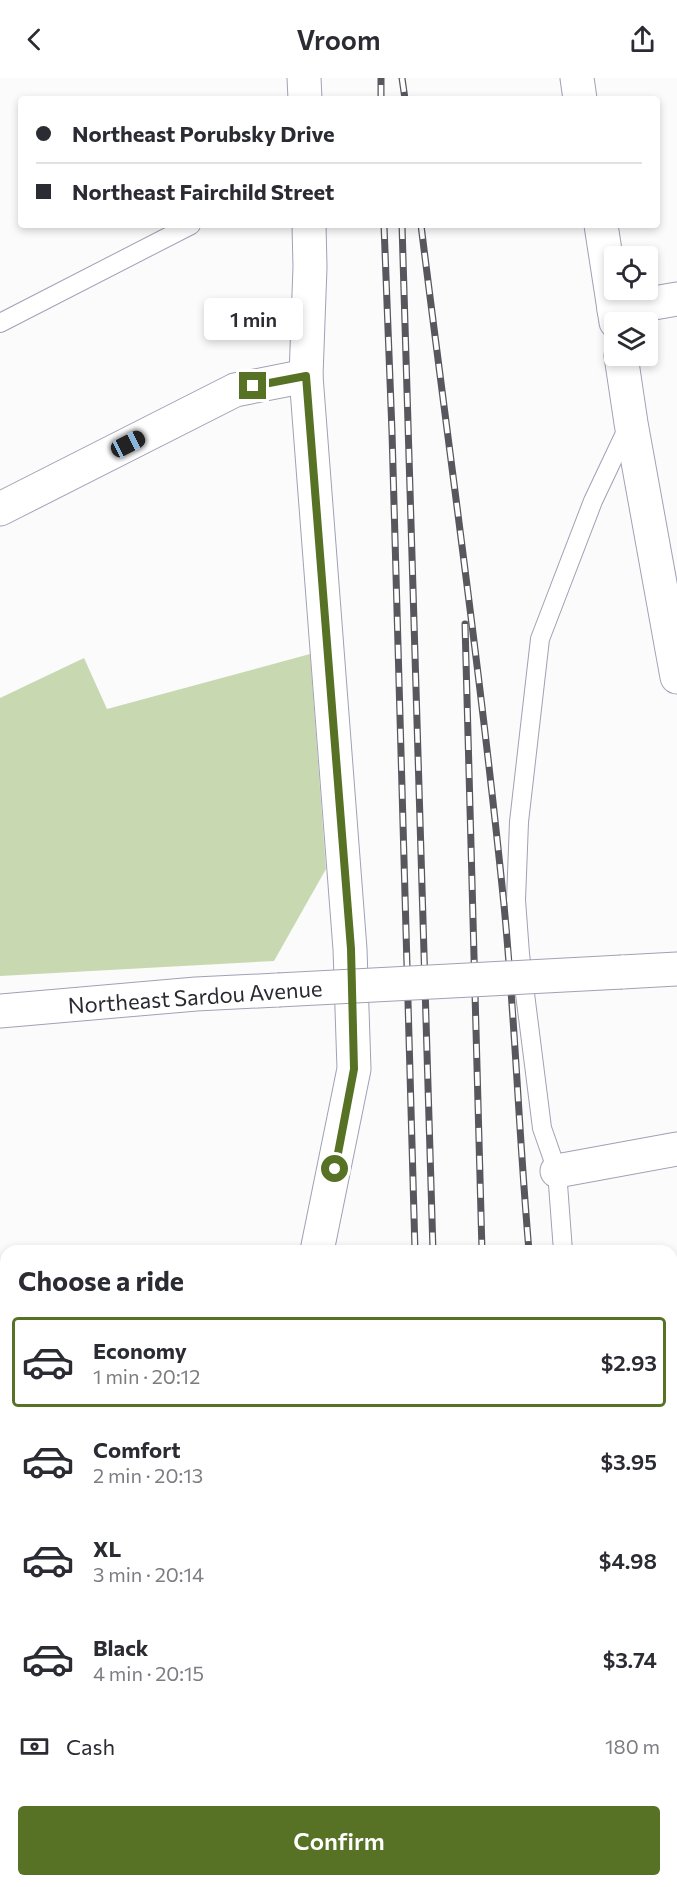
<!DOCTYPE html>
<meta charset="utf-8">
<style>
body{margin:0;font-family:Commissioner,sans-serif;background:#f7f7f7;color:#2b2b33;height:100vh;display:flex;flex-direction:column;font-size:22px;white-space:nowrap}
*{box-sizing:border-box;margin:0}
p{font-size:20px;color:#7c7c81}
.icon{flex:none;width:33px;height:33px;fill:none;stroke:currentColor;stroke-width:2;stroke-linecap:round;stroke-linejoin:round}
.map{position:relative;flex:1;overflow:hidden}
.panel{position:absolute;left:0px;top:1167px;width:678px;height:642px;display:flex;flex-direction:column;background:#fff;border-radius:18px 18px 0 0;box-shadow:0 3px 9px #0003}
.panel>*{flex:none}
.banner{position:absolute;left:18px;top:18px;width:642px;height:132px;border-radius:6px;box-shadow:0 3px 9px #0003;display:grid;align-content:center;height:132px;padding:0 18px;background:#fff}
.tools{position:absolute;left:604px;top:168px;display:grid;gap:12px}
.tools a{display:grid;place-items:center;width:54px;height:54px;border-radius:6px;background:#fff;box-shadow:0 3px 9px #0003;font-size:30px}
.end{position:absolute;width:27px;height:27px;margin:-14px;border:8px solid #577125;background:#fff;box-shadow:0 0 0 3px #fff}
.from{border-radius:50%}
.bubble{position:absolute;height:42px;border-radius:6px;background:#fff;box-shadow:0 3px 9px #0003;font-size:20px;font-weight:600;line-height:42px;text-align:center}
.car{position:absolute;width:18px;height:36px;margin:-18px -9px;border-radius:8px;box-shadow:0 0 4px 2px #0007;background:linear-gradient(#222 24%,#8ab4d8 0 40%,#222 0 76%,#8ab4d8 0 86%,#222 0)}
.banner b{display:flex;align-items:center;gap:21px;height:57px;font-size:22px}
.banner b+b{border-top:2px solid #e1e1e2}
.banner i{width:15px;height:15px;background:#2b2b33}
ul{padding:0;list-style:none}
li{display:flex;align-items:center;gap:18px;height:90px;margin:0 12px 9px;padding:0 6px;border:3px solid transparent;border-radius:6px}
li div{flex:1}
li b{display:block;font-size:22px}
li em{font-style:normal;font-weight:600}
li.current{border-color:#577125}
li>.icon{width:54px;height:54px;stroke-width:1.5}
h2{padding:0 18px;font-size:27px;line-height:72px}
.pay{display:flex;align-items:center;gap:15px;height:66px;padding:0 18px;font-size:22px}
.pay p{margin-inline-start:auto}
.cta{display:flex;gap:12px;margin-top:auto;padding:12px 18px}
.cta a{flex:1;height:69px;border-radius:6px;background:#577125;color:#fff;font-size:24px;font-weight:600;line-height:69px;text-align:center}
header{display:flex;justify-content:space-between;align-items:center;height:78px;padding:0 18px;background:#fff;font-size:27px;font-weight:600}
.map>svg:first-child{display:block}
.green{fill:#c8d9b1}
.lines{fill:none;stroke-linecap:round;stroke-linejoin:round}
.service-casing{stroke:#a0a1b5;stroke-width:20}
.minor-casing{stroke:#a0a1b5;stroke-width:35}
.secondary-casing{stroke:#a0a1b5;stroke-width:35}
.service{stroke:#fff;stroke-width:18}
.minor{stroke:#fff;stroke-width:33}
.secondary{stroke:#fff;stroke-width:33}
.rail-casing{stroke:#57575d;stroke-width:7}
.rail{stroke:#fff;stroke-width:4.5;stroke-dasharray:14;stroke-linecap:butt}
.secondary-bridge-casing{stroke:#a0a1b5;stroke-width:35;stroke-linecap:butt}
.secondary-bridge{stroke:#fff;stroke-width:33}
.route{stroke:#577125;stroke-width:8}
.labels{text-anchor:middle;stroke-width:6;stroke-linejoin:round;paint-order:stroke}
.street-label{font-size:22px;fill:#292931;stroke:#fff}
</style>
<header><svg class="icon" aria-label="back" viewBox="0 0 24 24"><path d="M15 5l-7 7 7 7"/></svg>Vroom<svg class="icon" aria-label="share" viewBox="0 0 24 24"><path d="M12 15V3M7 8l5-5 5 5M5 13v7h14v-7"/></svg></header>
<div class="map">
<svg width="677" height="1809" viewBox="0 0 677 1809">
<rect width="100%" height="100%" fill="#fbfbfb"/>
<path class="green" d="M310 576 326 791 274 883 0 898V620L84 580 107 631Z"/>
<g class="lines">
<defs>
<g id="service">
<path d="M0 245 191 147"/>
<path d="M563 1173 557 1093 542 1050 520 876 516 822 519 744 540 561 593 423 628 349"/>
<path d="M567 1803V1809"/>
</g>
<g id="minor">
<path d="M304 0 305 21"/>
<path d="M577 0 580 21"/>
<path d="M309 147 310 189 306 298 350 871 354 991 317 1173"/>
<path d="M601 147 616 244"/>
<path d="M614 232 677 221"/>
<path d="M621 278 631 345 677 599"/>
<path d="M0 431 235 312 306 298"/>
<path d="M557 1093 677 1071"/>
<path d="M0 1351 6 1355"/>
</g>
<g id="secondary">
<path d="M622 894 677 891"/>
<path d="M0 933 196 916 278 912"/>
</g>
</defs>
<use href="#service" class="service-casing"/>
<use href="#minor" class="minor-casing"/>
<use href="#secondary" class="secondary-casing"/>
<use href="#service" class="service"/>
<use href="#minor" class="minor"/>
<use href="#secondary" class="secondary"/>
<defs>
<g id="rail">
<path d="M402 0 405 21"/>
<path d="M381 21V0"/>
<path d="M384 147 392 354 415 1173"/>
<path d="M402 147 433 1173"/>
<path d="M421 147C449 373 481 599 504 827 515 942 519 1058 529 1173"/>
<path d="M465 546 482 1173"/>
<path d="M435 1803V1809"/>
<path d="M453 1803V1809"/>
<path d="M501 1803V1809"/>
<path d="M534 1803V1809"/>
<path d="M596 1803V1809"/>
</g>
</defs>
<use href="#rail" class="rail-casing"/>
<use href="#rail" class="rail"/>
<defs>
<path id="secondary-bridge" d="M278 912 622 894"/>
</defs>
<use href="#secondary-bridge" class="secondary-bridge-casing"/>
<use href="#secondary-bridge" class="secondary-bridge"/>
</g>
<g class="lines">
<path class="route" d="M253 308 306 298 351 871 354 991 335 1091"/>
</g>
<g class="labels">
<g class="street-label">
<text transform="translate(195 919) rotate(-4)" y="8">Northeast Sardou Avenue</text>
</g>
</g>
</svg>
<div class="tools">
<a><svg class="icon" aria-label="locate" viewBox="0 0 24 24"><circle cx="12" cy="12" r="6"/><path d="M12 2v4M12 18v4M2 12h4M18 12h4"/></svg></a>
<a><svg class="icon" aria-label="layers" viewBox="0 0 24 24"><path d="M12 4l9 5-9 5-9-5zM3 14l9 5 9-5"/></svg></a>
</div>
<i class="end from" style="left:335px;top:1091px"></i>
<i class="end" style="left:253px;top:308px"></i>
<div class="bubble" style="left:204px;top:220px;width:99px">1 min</div>
<i class="car" style="left:128px;top:366px;rotate:63deg"></i>
<div class="banner">
<b><i class="from"></i>Northeast Porubsky Drive</b>
<b><i></i>Northeast Fairchild Street</b>
</div>
<section class="panel">
<h2>Choose a ride</h2>
<ul>
<li class="current"><svg class="icon" aria-label="car" viewBox="0 0 24 24"><path d="M5 17H2v-5l4-1 3-4h7l3 4 3 1v5h-3M9 17h6M6 11h13"/><circle cx="7" cy="17" r="2"/><circle cx="17" cy="17" r="2"/></svg><div><b>Economy</b><p>1 min · 20:12</p></div><em>$2.93</em></li>
<li><svg class="icon" aria-label="car" viewBox="0 0 24 24"><path d="M5 17H2v-5l4-1 3-4h7l3 4 3 1v5h-3M9 17h6M6 11h13"/><circle cx="7" cy="17" r="2"/><circle cx="17" cy="17" r="2"/></svg><div><b>Comfort</b><p>2 min · 20:13</p></div><em>$3.95</em></li>
<li><svg class="icon" aria-label="car" viewBox="0 0 24 24"><path d="M5 17H2v-5l4-1 3-4h7l3 4 3 1v5h-3M9 17h6M6 11h13"/><circle cx="7" cy="17" r="2"/><circle cx="17" cy="17" r="2"/></svg><div><b>XL</b><p>3 min · 20:14</p></div><em>$4.98</em></li>
<li><svg class="icon" aria-label="car" viewBox="0 0 24 24"><path d="M5 17H2v-5l4-1 3-4h7l3 4 3 1v5h-3M9 17h6M6 11h13"/><circle cx="7" cy="17" r="2"/><circle cx="17" cy="17" r="2"/></svg><div><b>Black</b><p>4 min · 20:15</p></div><em>$3.74</em></li>
</ul>
<div class="pay"><svg class="icon" aria-label="cash" viewBox="0 0 24 24"><path d="M3 7h18v10H3z"/><circle cx="12" cy="12" r="2"/></svg>Cash<p>180 m</p></div>
<div class="cta"><a>Confirm</a></div>
</section>
</div>
